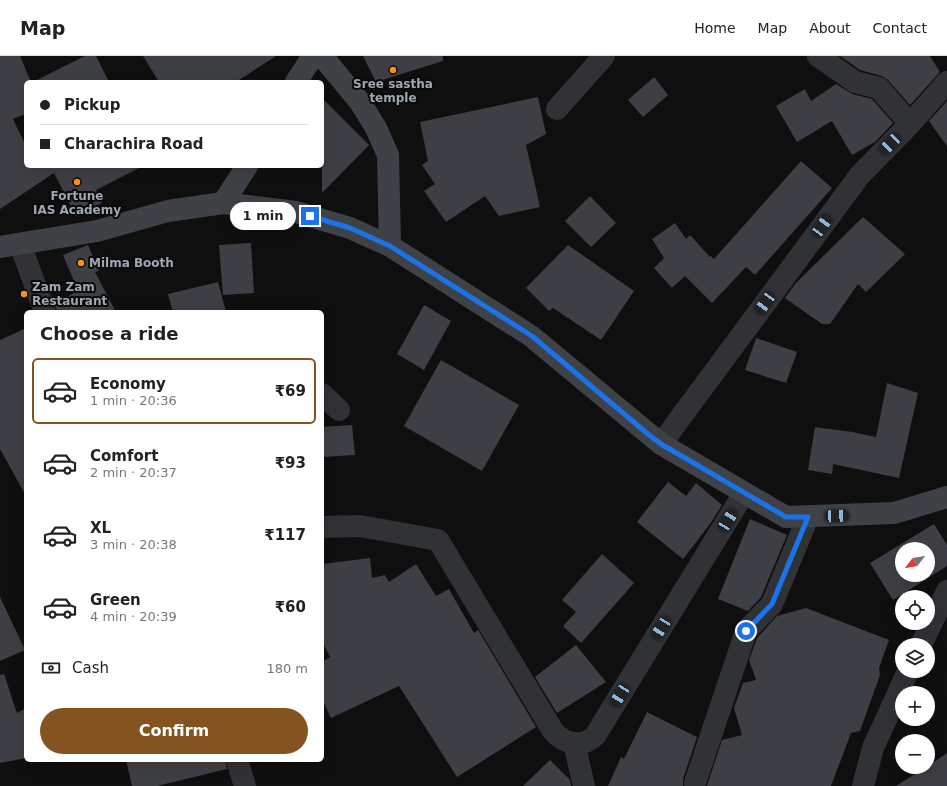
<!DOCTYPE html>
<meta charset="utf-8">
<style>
body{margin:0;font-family:"DejaVu Sans",sans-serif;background:#f6f6f6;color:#222;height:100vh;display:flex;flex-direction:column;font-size:15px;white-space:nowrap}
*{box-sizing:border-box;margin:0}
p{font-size:13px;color:#767676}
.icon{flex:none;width:22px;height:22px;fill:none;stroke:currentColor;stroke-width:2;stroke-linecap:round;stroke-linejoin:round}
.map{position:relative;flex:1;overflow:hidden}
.side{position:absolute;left:24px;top:254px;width:300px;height:452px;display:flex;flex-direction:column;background:#fff;border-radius:6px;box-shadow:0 4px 16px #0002}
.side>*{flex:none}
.guide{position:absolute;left:24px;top:24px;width:300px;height:88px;border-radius:6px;box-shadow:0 4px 16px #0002;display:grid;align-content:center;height:88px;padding:0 16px;background:#fff}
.needle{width:26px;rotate:239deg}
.fabs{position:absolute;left:895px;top:486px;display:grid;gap:8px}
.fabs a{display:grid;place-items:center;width:40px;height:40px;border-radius:50%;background:#fff;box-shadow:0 4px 16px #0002;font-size:20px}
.end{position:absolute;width:18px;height:18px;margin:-9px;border:5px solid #1a73e8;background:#fff;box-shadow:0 0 0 2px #fff}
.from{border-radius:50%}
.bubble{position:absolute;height:28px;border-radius:14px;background:#fff;box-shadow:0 4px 16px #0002;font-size:13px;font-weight:600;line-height:28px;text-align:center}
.car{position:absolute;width:12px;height:24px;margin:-12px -6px;border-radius:5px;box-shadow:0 0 3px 1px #0007;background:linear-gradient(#222 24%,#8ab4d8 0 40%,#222 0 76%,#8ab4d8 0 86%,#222 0)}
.guide b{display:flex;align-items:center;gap:14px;height:38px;font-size:15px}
.guide b+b{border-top:1px solid #e0e0e0}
.guide i{width:10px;height:10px;background:#222}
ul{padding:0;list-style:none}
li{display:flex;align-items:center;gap:12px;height:66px;margin:0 8px 6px;padding:0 8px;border:2px solid transparent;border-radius:6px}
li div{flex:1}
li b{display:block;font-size:15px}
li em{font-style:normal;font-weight:600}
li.current{border-color:#835320}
li>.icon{width:36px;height:36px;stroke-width:1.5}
h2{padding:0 16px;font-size:18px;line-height:48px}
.pay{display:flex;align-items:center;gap:10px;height:44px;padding:0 16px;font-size:15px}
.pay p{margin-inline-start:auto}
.action{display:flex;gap:8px;margin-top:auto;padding:8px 16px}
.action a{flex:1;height:46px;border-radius:24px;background:#835320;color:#fff;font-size:16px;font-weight:600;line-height:46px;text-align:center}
header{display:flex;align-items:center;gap:24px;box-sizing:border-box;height:56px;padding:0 20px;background:#fff;border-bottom:1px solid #e0e0e0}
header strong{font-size:19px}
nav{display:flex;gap:22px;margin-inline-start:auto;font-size:14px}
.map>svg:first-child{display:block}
.building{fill:#3e3f44;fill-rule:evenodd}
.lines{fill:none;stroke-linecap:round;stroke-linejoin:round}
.street{stroke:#303236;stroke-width:22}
.secondary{stroke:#3e4146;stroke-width:22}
.route{stroke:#1a73e8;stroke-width:5}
.poi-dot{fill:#f98f1e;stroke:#0a0a0b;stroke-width:1.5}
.labels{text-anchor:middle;stroke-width:4;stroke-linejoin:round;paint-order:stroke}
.poi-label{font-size:12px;font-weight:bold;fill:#9fa8b2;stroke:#0a0a0b}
</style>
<header>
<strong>Map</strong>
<nav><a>Home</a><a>Map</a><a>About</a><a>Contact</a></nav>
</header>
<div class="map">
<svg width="947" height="730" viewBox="0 0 947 730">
<rect width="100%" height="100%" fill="#0f0f10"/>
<g class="building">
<path d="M0 0H20L31 26H26V58L13 63 26 90V110H143L96 134 102 147 76 160 54 117 0 153Z"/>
<path d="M85 0H96L109 26H33Z"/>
<path d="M143 0H276L236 26H159Z"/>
<path d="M363 0H443V5L376 26Z"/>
<path d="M840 0H930L940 16 910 49 888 24 882 20 860 14Z"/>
<path d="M654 21 668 39 643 61 628 44Z"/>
<path d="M836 28 852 38 872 43 893 67 875 86 852 99 832 65 797 86 776 50 805 33 811 45Z"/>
<path d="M538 41 546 78 526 89 540 151 499 160 485 140 446 166 424 135 435 128 422 109 428 105 420 66Z"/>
<path d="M322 42 369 89 322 137Z"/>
<path d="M947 45V90L929 65Z"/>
<path d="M801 105 832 132 755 219 746 211 712 247 685 220 672 232 654 212 664 202 652 183 675 167 686 183 690 179 710 201 711 200 714 203Z"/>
<path d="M590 140 616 167 591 191 565 165Z"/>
<path d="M863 161 905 198 866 236 858 228 830 268H822L785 242 796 227Z"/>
<path d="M251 187 254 237 223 239 219 189Z"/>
<path d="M88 189 99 215 95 216 116 256H57L55 247 78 235 63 199Z"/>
<path d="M568 189 634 235 601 284 553 252 549 255 526 232Z"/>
<path d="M218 226 226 256H173L168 238Z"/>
<path d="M424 249 451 265 424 314 397 298Z"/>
<path d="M26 272V440L0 393V284Z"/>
<path d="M756 282 797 296 786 327 745 314Z"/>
<path d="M441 304 519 349 482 415 404 370Z"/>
<path d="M887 327 918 337 899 422 833 408 832 418 808 414 815 371 852 376 876 381Z"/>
<path d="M352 369 355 399 322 401V371Z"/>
<path d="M668 426 686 440 696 427 722 449 710 468 683 503 637 466Z"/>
<path d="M750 463 787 479 761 541 748 555 718 543Z"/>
<path d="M934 468 947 489V510L893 544 870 507ZM902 493H928V519H902Z"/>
<path d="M602 498 634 527 581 587 563 570 576 556 562 544Z"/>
<path d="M370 502 372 522 385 519 389 526 416 508 436 540 449 533 474 577 478 574 536 671 457 721 399 630 331 662 322 643V606L330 601 322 585V508Z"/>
<path d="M0 541 25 594 0 605Z"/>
<path d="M806 552 889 584 879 612 880 619 860 675 851 677 831 730H707L722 684 742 679 734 652 743 627 756 624 749 604 757 582 777 560Z"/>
<path d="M576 589 606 626 557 657 535 621Z"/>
<path d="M4 618 17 657 26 652V702L0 707V619Z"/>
<path d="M647 656 697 681 683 723V730H608L621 701 624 703Z"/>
<path d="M947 697V730H896L926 711H928V710Z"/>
<path d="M126 704H225L227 713 157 730H132Z"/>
<path d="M550 704 570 724 571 730H523Z"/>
</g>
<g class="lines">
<g class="street">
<path d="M818 0 855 26 879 32 910 68"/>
<path d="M557 53 604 0"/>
<path d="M20 188 45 256"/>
<path d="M322 338 339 354"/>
<path d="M661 388 860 119 910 68 947 26"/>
<path d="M322 471 360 470 438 484 553 675C564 688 582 692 595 680L744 437"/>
<path d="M921 589 947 535"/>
<path d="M574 687 584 730"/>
<path d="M237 704 245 730"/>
<path d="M695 727 746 575 772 548 808 461"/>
<path d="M863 730 873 692 908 615"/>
</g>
<g class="secondary">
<path d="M322 0 360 46 376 72 388 99 390 190"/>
<path d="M296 26 313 0"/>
<path d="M223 147 296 156 350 172 390 190 531 280 661 388 786 461 894 457 947 441"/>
<path d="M0 191 97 175 168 155 223 147 247 110"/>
</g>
</g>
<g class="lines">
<path class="route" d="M310 160 350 172 390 190 532 280 649 379 661 388 786 461H808L772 548 746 575"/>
</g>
<g class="poi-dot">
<circle cx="393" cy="14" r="4"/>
<circle cx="77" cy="126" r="4"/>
<circle cx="81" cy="207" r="4"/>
<circle cx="24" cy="238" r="4"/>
</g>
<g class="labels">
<g class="poi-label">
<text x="393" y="32">Sree sastha<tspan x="393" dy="14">temple</tspan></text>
<text x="77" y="144">Fortune<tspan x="77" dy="14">IAS Academy</tspan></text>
<text x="89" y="211" text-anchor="start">Milma Booth</text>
<text x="32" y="235" text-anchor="start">Zam Zam<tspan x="32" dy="14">Restaurant</tspan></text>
</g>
</g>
</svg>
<div class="fabs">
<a><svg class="needle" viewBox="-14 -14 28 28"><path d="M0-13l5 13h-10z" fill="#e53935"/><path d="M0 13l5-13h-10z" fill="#767676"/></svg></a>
<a><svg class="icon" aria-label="locate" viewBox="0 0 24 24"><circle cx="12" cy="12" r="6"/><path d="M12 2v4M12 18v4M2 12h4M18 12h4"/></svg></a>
<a><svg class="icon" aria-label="layers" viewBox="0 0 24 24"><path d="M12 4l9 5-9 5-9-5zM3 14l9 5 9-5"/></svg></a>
<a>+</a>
<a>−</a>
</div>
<i class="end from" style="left:746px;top:575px"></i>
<i class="end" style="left:310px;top:160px"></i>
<div class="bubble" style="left:230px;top:146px;width:66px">1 min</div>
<i class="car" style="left:890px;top:88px;rotate:224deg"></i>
<i class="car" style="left:822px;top:170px;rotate:36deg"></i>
<i class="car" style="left:765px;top:247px;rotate:216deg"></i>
<i class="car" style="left:837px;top:460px;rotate:88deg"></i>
<i class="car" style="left:728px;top:464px;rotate:32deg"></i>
<i class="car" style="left:661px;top:572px;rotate:212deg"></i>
<i class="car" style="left:620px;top:639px;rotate:212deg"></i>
<div class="guide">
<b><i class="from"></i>Pickup</b>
<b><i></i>Charachira Road</b>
</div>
<section class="side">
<h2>Choose a ride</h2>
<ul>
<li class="current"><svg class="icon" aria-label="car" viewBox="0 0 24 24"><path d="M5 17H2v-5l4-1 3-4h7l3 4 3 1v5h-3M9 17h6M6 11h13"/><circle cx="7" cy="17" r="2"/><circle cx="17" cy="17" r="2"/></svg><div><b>Economy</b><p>1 min · 20:36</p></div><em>₹69</em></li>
<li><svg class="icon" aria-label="car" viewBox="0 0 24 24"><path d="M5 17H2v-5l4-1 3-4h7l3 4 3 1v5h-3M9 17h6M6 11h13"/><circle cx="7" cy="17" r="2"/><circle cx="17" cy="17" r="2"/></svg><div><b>Comfort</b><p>2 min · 20:37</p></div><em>₹93</em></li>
<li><svg class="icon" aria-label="car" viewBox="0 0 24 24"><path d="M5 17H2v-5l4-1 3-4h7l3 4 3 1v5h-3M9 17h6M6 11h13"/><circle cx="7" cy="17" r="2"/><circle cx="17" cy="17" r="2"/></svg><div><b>XL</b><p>3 min · 20:38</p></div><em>₹117</em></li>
<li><svg class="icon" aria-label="car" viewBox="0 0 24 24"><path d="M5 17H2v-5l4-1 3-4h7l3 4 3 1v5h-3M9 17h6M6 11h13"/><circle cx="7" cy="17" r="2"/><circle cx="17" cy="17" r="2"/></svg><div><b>Green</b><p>4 min · 20:39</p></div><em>₹60</em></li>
</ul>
<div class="pay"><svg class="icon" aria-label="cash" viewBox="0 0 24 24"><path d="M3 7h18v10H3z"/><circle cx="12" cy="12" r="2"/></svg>Cash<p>180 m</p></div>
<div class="action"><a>Confirm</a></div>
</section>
</div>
